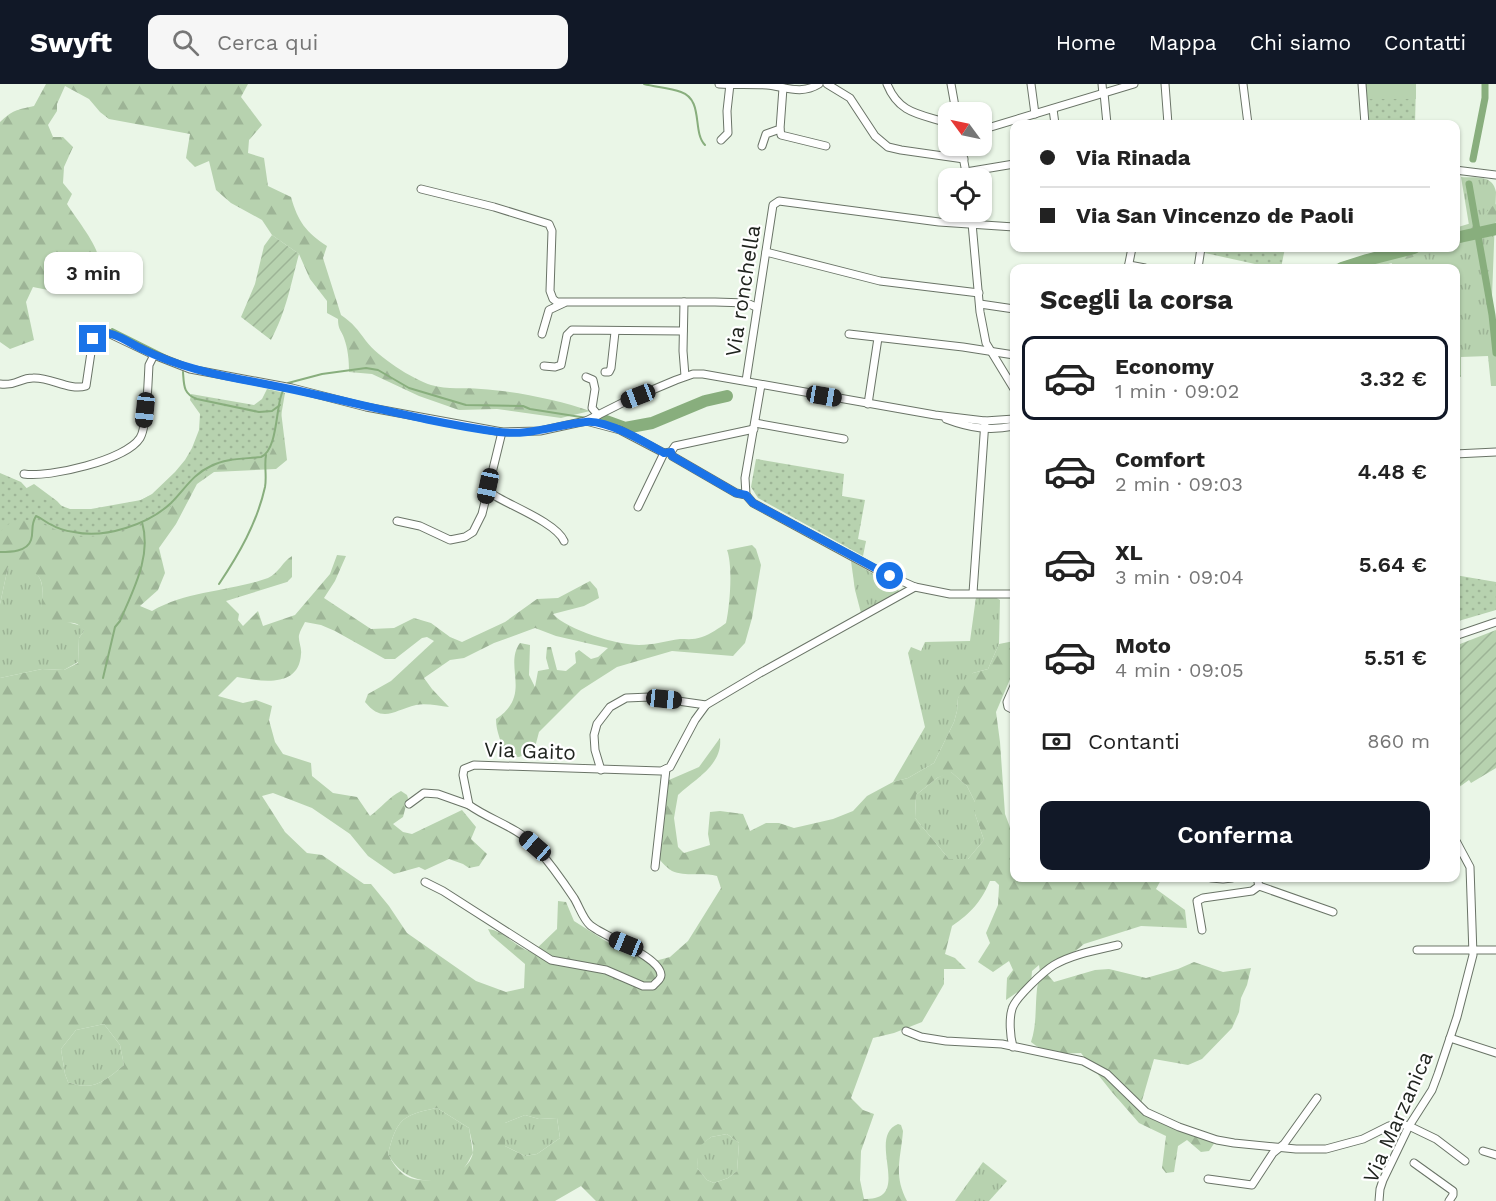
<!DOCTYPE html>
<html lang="it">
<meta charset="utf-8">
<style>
body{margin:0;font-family:"Work Sans",sans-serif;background:#f6f6f6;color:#222;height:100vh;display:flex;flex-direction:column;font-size:22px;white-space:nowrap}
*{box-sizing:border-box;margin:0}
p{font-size:20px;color:#767676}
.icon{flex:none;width:33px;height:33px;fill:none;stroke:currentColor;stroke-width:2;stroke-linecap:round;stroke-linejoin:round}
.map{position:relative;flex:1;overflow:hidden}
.details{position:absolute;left:1010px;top:180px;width:450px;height:618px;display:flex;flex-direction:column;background:#fff;border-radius:12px;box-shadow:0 2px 4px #0004}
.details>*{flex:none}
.guide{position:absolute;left:1010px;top:36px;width:450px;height:132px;border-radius:12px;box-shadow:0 2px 4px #0004;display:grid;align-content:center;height:132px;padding:0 30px;background:#fff}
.needle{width:39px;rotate:303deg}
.fabs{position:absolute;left:938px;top:18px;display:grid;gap:12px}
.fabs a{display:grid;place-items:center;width:54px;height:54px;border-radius:12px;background:#fff;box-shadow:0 2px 4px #0004;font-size:30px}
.end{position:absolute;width:27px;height:27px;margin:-14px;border:8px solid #1a73e8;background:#fff;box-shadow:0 0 0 3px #fff}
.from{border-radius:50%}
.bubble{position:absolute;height:42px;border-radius:12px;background:#fff;box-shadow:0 2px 4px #0004;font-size:20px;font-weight:600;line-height:42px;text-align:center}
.car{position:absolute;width:18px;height:36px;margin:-18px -9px;border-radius:8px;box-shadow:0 0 4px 2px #0007;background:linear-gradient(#222 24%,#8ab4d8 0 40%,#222 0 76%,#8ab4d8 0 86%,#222 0)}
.guide b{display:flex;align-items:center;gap:21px;height:57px;font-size:22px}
.guide b+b{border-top:2px solid #e0e0e0}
.guide i{width:15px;height:15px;background:#222}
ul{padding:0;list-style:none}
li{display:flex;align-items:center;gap:18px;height:84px;margin:0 12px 9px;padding:0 18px;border:3px solid transparent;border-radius:12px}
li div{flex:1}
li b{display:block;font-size:22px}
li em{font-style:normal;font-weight:600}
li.active{border-color:#111827}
li>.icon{width:54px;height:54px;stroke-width:1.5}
h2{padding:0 30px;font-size:27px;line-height:72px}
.pay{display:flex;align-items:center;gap:15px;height:66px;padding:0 30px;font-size:22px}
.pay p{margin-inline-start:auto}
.primary-button{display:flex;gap:12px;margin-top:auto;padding:12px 30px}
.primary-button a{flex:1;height:69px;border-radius:12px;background:#111827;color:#fff;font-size:24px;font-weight:600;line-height:69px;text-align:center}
header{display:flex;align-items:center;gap:36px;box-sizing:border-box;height:84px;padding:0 30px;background:#111827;color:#fff}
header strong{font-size:28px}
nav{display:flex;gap:33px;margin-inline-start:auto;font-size:21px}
.search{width:420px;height:54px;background:#f6f6f6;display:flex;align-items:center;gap:15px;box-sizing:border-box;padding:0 21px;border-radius:12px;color:#767676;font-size:22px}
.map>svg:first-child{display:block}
.grass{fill:url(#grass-tufts)}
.forest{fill:url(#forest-firs);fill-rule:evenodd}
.park{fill:url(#park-dots)}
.garden{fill:url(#garden-furrows)}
.pitch{fill:#b7d2af}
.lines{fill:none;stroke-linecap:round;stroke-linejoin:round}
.stream{stroke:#88ae7d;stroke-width:2}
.canal{stroke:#88ae7d;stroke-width:7}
.river{stroke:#88ae7d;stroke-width:12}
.minor-casing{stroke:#6a7467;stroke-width:9}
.minor{stroke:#fff;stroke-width:7}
.route{stroke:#1a73e8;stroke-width:8}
.labels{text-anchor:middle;stroke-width:4.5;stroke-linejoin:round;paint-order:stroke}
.street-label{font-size:21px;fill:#20241f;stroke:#fff}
</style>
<header>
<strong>Swyft</strong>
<div class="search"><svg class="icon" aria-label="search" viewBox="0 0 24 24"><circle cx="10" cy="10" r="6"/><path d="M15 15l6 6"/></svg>Cerca qui</div>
<nav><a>Home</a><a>Mappa</a><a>Chi siamo</a><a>Contatti</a></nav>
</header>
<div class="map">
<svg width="1496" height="1117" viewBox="0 0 1496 1117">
<defs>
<pattern id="grass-tufts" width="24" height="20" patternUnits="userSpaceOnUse" patternTransform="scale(1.5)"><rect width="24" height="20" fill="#b7d2af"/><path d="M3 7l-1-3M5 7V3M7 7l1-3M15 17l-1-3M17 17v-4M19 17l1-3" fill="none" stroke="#9db496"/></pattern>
<pattern id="forest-firs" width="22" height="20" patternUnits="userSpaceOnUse" patternTransform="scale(1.5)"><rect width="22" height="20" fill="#b7d2af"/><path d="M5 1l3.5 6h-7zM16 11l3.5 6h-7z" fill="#9db496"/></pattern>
<pattern id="park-dots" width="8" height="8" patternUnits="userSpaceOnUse" patternTransform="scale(1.5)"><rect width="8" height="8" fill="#b7d2af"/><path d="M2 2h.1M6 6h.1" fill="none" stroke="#9db496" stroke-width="1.8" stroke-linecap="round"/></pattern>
<pattern id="garden-furrows" width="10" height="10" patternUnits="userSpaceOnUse" patternTransform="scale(1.5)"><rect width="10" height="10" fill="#b7d2af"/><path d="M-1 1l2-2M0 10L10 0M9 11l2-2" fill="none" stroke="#9db496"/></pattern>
</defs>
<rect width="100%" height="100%" fill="#eaf6e7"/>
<g class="grass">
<path d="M1461 93C1475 94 1493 90 1496 108L1492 213 1496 254V302H1491L1488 272 1461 273V293L1455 292V184H1391L1393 172 1424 164H1455V153L1470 147Z"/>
<path d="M851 477 898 504 899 508 861 529 855 506Z"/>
<path d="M8 483C15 483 26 482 32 486 47 494 42 517 41 531L59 538H67L82 542 84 547 79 554 78 578 64 586 42 585 0 594V520Z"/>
<path d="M976 513H995L1000 516 999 560 988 585 973 589 958 614 957 627 954 638 934 679 908 694 893 698 925 643 908 569 911 563 921 567 925 558 970 557Z"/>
<path d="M950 687 967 702 975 718V730L984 756 968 775H949L915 734 916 711 937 694Z"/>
<path d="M104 940 120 961 124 981C105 997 93 1008 68 998L65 990 61 965 76 946Z"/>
<path d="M437 1024 469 1044 473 1069C470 1074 467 1081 463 1085 437 1105 403 1099 388 1070 397 1035 402 1031 437 1024Z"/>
<path d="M525 1031 539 1035 557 1034 560 1054 537 1070 525 1072 505 1062V1039Z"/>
<path d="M727 1050 739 1059 737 1087 728 1094 714 1099 707 1096 697 1084 698 1063 711 1053Z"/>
<path d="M983 1078 1007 1097 989 1117H955Z"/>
</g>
<g class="forest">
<path d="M46 0H248L241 13 262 41 249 56 248 69 264 74 268 102 291 113C298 138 306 148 327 162L323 174 341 231C353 239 358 246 366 257 378 273 412 295 431 301 448 306 464 303 481 305 514 307 559 316 590 327L561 334 497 325 459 326 419 312 372 290 349 288C349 276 348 265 344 254 341 245 338 246 338 235L327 229V217L310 195 299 170 272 151 262 136 231 119 216 106 209 77 195 83 186 74 190 50 109 35 100 28 89 15 65 2 57 20V27L48 41 53 53H63L73 63 64 83 63 99 72 110 67 120C75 133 98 161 99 176 99 182 95 189 92 193 79 215 53 207 33 203L26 218 34 256 10 265 0 258V38C13 26 16 26 34 22Z"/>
<path d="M1496 120V137L1493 153 1488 152 1455 160V144L1478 137 1491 123Z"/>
<path d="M1388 164H1445L1374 184H1323Z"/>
<path d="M279 311 287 376 276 385 214 388 197 400 176 440 159 464 165 489 158 506 140 522 152 527C189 506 229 508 268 494 278 490 283 477 292 472V493L287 498 226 517 239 530 238 536 243 542 258 527 263 542 295 531 330 490 337 471 346 472 335 497 324 514 371 545 394 544 414 534 431 539 450 553 462 558 505 538 537 515 558 514 590 497 597 505 599 514 584 522 553 530C567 546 617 561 639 561 653 561 666 557 680 555 688 555 694 556 702 553 711 550 719 544 726 539 730 521 733 482 727 466L752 461 756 465 761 481 752 534 745 559 733 572 672 567 617 583 581 606 539 648 534 667 519 673 502 671C503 657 496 650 496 635 533 611 503 582 520 559L530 561 529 591 535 603 538 587 549 585 546 574 547 563H551L557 586 566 587 576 579 575 569 579 566 591 575 598 573 608 564 556 552 535 544 494 559 464 574 450 576 424 594 432 605 449 623C439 622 426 619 416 621 394 626 383 640 365 618L368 610 391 597 434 557 427 553 422 554 395 575H385L335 547 321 541 305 538C303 542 300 547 299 551 298 557 302 564 301 570 299 605 260 597 237 593L218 612 243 619 256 616 272 622 269 636 275 658 283 670 311 679 312 692 333 709 357 713 370 732C381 724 389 713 401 707L407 711 408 714 403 733 393 740 403 748 412 750 462 726 476 743 471 755 487 770 479 782 469 784 463 780 449 775 425 786 419 783 394 790 368 772 350 750 312 724 273 709 262 712 285 748 307 769 322 771 364 800H371L389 822 407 849 460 886 476 897 506 908 524 904 525 880 491 851 488 845C506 847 516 865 533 868L557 845 558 817 566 818 574 837 612 861 635 872 655 877 670 873 688 857 721 804 717 792C703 788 685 793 672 787 665 783 660 775 654 770L669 696 699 683 720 654C723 681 695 695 678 711L674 734 678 763 684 769 710 761 708 750 710 728 720 727 743 730 750 747 766 739H779L794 744 833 735 853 727 867 712 893 698 908 694 934 679 954 638 957 627 958 614 965 595 973 589 988 585 999 560 1014 557V586L996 628 1000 658 1005 730 1014 754V794H1162L1156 805 1185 826 1187 844 1141 842 1084 860 1047 890 1054 898 1095 886 1109 885 1146 894 1178 885 1194 878 1223 888 1251 884 1247 901 1241 914 1239 928 1232 944 1202 975 1188 981 1154 975 1141 1020 1152 1035 1170 1043 1215 1058 1209 1067 1201 1068 1187 1056 1178 1062 1174 1088 1166 1089 1162 1084 1166 1052 1139 1039 1111 1007 1081 969C1061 970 1047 971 1031 958 1037 940 1035 923 1037 905 1038 897 1041 890 1039 881L1032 887 1031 899 1006 916 1007 894 1013 886 1009 877 993 888 978 878 990 859 986 849 998 821 999 801 995 797H990C981 818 971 829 952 842L945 870 955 874 966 885H944V900L922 938 894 949 873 954 851 1014 863 1026 874 1030 861 1067 860 1096 864 1115C915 1117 865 1054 898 1040L901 1041 903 1047C901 1074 893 1091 907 1117H596L581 1102 555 1117H0V594L42 585 64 586 78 579 79 554 84 547C76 532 61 543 49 538 46 536 43 533 40 531 45 497 46 485 8 483L0 520V405L14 411 34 400 57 417 70 431 119 426 158 408ZM951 688 967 702 975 718V730L984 756 968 775H949L915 734 916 711 937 694ZM104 940 120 961 124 981C105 997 93 1008 68 998L65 990 61 965 76 946ZM437 1024 469 1044C470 1051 474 1061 473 1068 470 1092 425 1103 406 1092 399 1088 391 1077 388 1070 397 1035 402 1031 437 1024ZM525 1031 539 1035 557 1034 560 1054 537 1070 525 1072 505 1062V1039ZM727 1050 739 1059 737 1087 728 1094 714 1099 707 1096 697 1084 699 1063 711 1053Z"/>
</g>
<g class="park">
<path d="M1366 0H1416L1415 40H1369Z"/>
<path d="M1211 164H1285L1281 184H1273L1205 169 1206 165Z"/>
<path d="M267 305 285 309 277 355 269 372C250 379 229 376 212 384 194 392 184 408 172 421 155 439 130 447 106 451 96 452 85 454 75 452 47 446 23 421 0 448V389L21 398 33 411 70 425H91L141 416 152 410 175 388 185 376 192 364 199 346 200 330 190 316 191 310 254 321 262 315Z"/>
<path d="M756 375 844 390 842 412 865 416 858 455 866 457 863 472 758 414 751 403Z"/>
<path d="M1455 491 1496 498V526L1455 538Z"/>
</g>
<g class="garden">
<path d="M272 151 299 170C290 203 287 225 271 256L241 233 255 200 264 162Z"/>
<path d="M1496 546V684L1471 699 1469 696 1455 706V562Z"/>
</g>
<path class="pitch" d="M1366 0H1416V15H1367Z"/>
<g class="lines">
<g class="stream">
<path d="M644 0C656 3 670 4 681 8 704 16 692 48 705 61"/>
<path d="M112 245 182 280"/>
<path d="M183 288C184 301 183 310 197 315L259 328 272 327 280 321"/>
<path d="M595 335 603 336"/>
<path d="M0 468C10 468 27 468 31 456 34 447 30 442 36 432 42 434 46 439 52 441 58 445 67 447 74 448 105 455 149 440 171 419 185 405 193 390 211 382 226 374 244 375 261 373 277 366 276 327 281 312 282 307 286 303 288 299L322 290 366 284 378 286 409 304 466 321 523 322 530 325 587 334"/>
<path d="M219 500C239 470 257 439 265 403 267 392 264 382 266 371"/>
<path d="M103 594 115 543 120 537C133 506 152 472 142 438"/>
</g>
<g class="canal">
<path d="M1473 75 1485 14V0"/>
<path d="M1469 100 1492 231 1496 269"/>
</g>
<g class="river">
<path d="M1455 154 1496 145"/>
<path d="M1342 184 1367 176 1414 164"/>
<path d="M603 336 625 344 652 339 705 317 727 312"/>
</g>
<defs>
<g id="minor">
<path d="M719 0C735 1 752 0 767 1 786 3 801 11 819 0"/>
<path d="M827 0 850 14 875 52 888 63 901 66 964 75"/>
<path d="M887 0C899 30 920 30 948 39"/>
<path d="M951 0 956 28"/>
<path d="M1031 0 1035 30"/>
<path d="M1102 0 1103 10"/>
<path d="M1165 0 1168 40"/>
<path d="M1243 0 1248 40"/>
<path d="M1362 0 1365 40"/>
<path d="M1104 9 1107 40"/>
<path d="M1053 25 1055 40"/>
<path d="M780 45 781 51 826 62"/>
<path d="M981 46 1134 0"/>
<path d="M721 56 728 49 727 27 730 0"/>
<path d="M762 62 766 50 780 45 783 4"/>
<path d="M961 62 967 94"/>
<path d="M1455 86 1496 91"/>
<path d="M966 88 1014 80"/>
<path d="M421 105 494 123 549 140 552 147 550 207 553 215 557 218H715L747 219 756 223"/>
<path d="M971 128 980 228 986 259 1014 305"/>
<path d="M766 168 880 197 979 209"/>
<path d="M1129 181 1145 184"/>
<path d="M1128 184 1132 164"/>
<path d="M1198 184 1201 164"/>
<path d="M684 218 683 267 685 292"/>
<path d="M980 220 1014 225"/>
<path d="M542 250 549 226 564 219"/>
<path d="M849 250 963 263 1014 271"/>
<path d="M544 282 555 283 561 281 567 251 572 246 683 247"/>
<path d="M605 288H609L611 284 615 248"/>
<path d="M586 293 593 296 595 305 592 324 598 331"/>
<path d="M746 297 773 121 779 117 939 138 1014 143"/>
<path d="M0 300C18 302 19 294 33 294 51 293 69 307 86 302L93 255 97 250 108 249 154 271 190 285 292 304 366 323 502 348 540 347 586 337 626 317 676 296 693 290H703L935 331 985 337 1014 335"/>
<path d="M868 320 878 254"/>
<path d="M946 335C970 344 989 347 1014 342"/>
<path d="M586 337 620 346 664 369 671 368"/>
<path d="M755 339 844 355"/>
<path d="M671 368 672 372 736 409 746 411 753 419 877 486 915 503 950 510H1014"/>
<path d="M671 368 675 362 754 345"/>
<path d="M1455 370 1496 368"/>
<path d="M24 390C49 394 126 376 140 354 147 343 148 297 149 281L154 271"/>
<path d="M488 402 491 409 497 413C514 423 557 440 564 457"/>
<path d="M746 411 745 394 761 301"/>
<path d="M638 423 664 369"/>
<path d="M397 437 420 442 450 456 465 453 473 448 482 430 502 348"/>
<path d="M973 509 985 337"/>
<path d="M1455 552 1496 538"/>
<path d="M1014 602 1007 618 1008 623 1014 626"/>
<path d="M601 686 595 666 594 651 597 640 610 623 626 614 650 613 706 621"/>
<path d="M409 720 424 709 438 710 469 721"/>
<path d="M655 783 666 685"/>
<path d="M1211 794 1223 795 1232 794"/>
<path d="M425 798 443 807 551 876 606 886 643 902H653C656 898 661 896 661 891 660 872 604 853 590 841 583 835 579 822 574 814 562 796 549 778 535 762 517 743 490 736 469 721L463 691 464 685 474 681 661 687 670 683 695 636 706 621 760 589 915 503"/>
<path d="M1259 802 1333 828"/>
<path d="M1202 846 1197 817 1203 814 1252 807 1259 802 1257 794"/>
<path d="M1417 866H1496"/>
<path d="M906 947 921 953 946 957 1002 960 1083 977 1107 990 1146 1028 1179 1043 1217 1056 1234 1059 1296 1065H1326L1363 1055 1389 1042 1400 1040 1409 1042 1436 1055 1465 1077"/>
<path d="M1450 954 1496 969"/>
<path d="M1013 963C1010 952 1009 935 1012 925 1015 914 1044 887 1054 881 1073 870 1097 866 1118 861"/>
<path d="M1483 1067 1496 1071"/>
<path d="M1414 1079 1453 1107V1111L1449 1117"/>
<path d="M1208 1095 1252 1101 1273 1069 1284 1060 1317 1014"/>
<path d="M1379 1117 1380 1105 1383 1096 1409 1042 1432 1006 1438 990 1457 933 1473 871 1470 783 1455 755"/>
</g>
</defs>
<use href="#minor" class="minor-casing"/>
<use href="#minor" class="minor"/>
</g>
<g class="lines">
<path class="route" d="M93 255 97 250C111 245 129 259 142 265 178 283 216 291 255 298 337 313 417 337 499 348 529 352 556 341 585 338 606 335 645 358 664 369L671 368 672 372 736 409 746 411 753 419 890 492"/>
</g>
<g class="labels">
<g class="street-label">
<text transform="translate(743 207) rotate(-81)" y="7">Via ronchella</text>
<text transform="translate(530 667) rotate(2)" y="7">Via Gaito</text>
<text transform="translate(1398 1033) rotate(-66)" y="7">Via Marzanica</text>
</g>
</g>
</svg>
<div class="fabs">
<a><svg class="needle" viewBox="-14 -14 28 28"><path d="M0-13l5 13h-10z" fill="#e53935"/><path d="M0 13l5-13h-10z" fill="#767676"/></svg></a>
<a><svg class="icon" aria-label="locate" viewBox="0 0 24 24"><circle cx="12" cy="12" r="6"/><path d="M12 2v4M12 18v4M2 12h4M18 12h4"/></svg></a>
</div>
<i class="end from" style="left:890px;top:492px"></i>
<i class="end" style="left:93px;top:255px"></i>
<div class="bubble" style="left:44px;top:168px;width:99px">3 min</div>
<i class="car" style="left:638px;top:312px;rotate:249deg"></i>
<i class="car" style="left:824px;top:312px;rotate:100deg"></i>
<i class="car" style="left:145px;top:326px;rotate:186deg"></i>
<i class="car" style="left:488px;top:402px;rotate:192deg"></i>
<i class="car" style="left:664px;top:615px;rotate:96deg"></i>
<i class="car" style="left:535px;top:762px;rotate:311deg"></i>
<i class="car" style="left:626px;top:860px;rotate:292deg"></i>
<div class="guide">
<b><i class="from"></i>Via Rinada</b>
<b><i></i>Via San Vincenzo de Paoli</b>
</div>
<section class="details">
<h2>Scegli la corsa</h2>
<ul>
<li class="active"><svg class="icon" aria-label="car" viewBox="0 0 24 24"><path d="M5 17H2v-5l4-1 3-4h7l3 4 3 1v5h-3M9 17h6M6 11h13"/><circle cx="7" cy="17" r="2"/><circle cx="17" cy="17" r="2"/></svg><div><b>Economy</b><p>1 min · 09:02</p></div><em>3.32 €</em></li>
<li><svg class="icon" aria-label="car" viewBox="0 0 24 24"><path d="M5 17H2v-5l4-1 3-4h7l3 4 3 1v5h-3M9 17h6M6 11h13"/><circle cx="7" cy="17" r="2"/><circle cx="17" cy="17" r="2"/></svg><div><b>Comfort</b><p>2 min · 09:03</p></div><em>4.48 €</em></li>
<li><svg class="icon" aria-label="car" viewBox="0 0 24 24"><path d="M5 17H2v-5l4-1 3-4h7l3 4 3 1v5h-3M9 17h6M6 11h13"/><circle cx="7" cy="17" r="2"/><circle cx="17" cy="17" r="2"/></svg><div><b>XL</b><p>3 min · 09:04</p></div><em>5.64 €</em></li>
<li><svg class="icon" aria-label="car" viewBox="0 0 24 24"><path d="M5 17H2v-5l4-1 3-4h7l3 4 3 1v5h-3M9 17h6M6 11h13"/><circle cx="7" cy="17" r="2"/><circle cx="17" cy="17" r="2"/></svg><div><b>Moto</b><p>4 min · 09:05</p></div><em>5.51 €</em></li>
</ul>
<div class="pay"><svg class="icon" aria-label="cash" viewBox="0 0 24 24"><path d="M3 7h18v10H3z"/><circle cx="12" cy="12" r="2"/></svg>Contanti<p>860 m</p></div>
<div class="primary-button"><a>Conferma</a></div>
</section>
</div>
